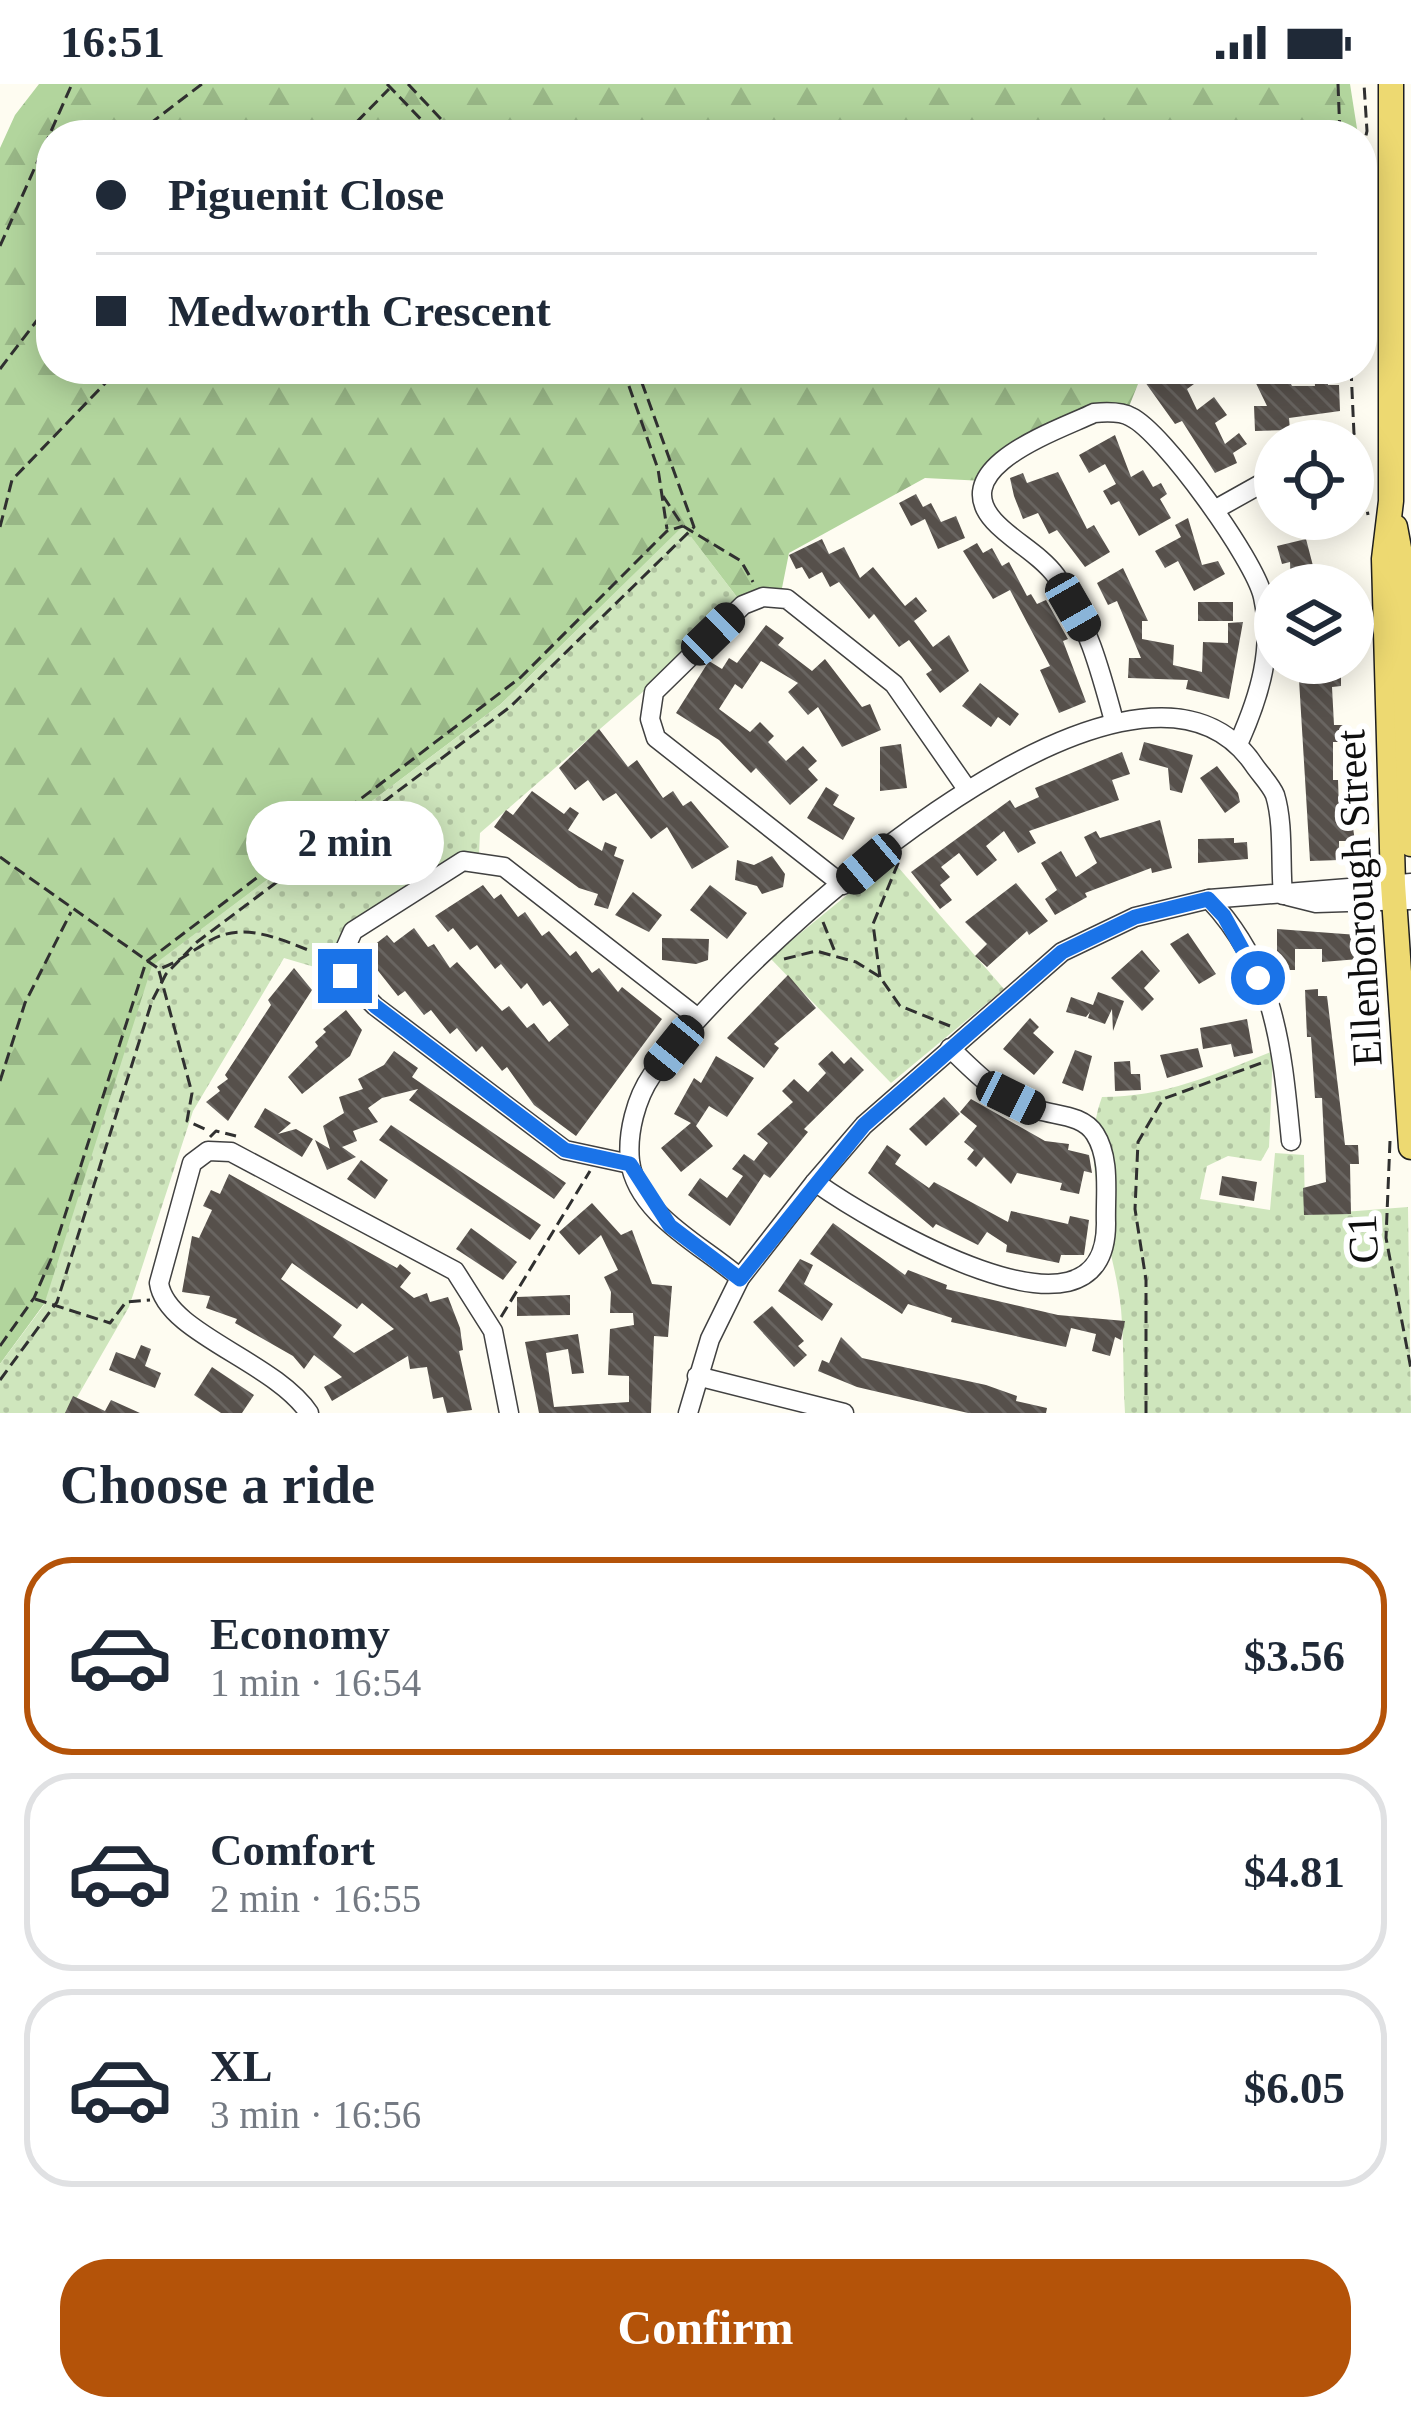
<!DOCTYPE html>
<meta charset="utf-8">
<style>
body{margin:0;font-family:Georgia,serif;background:#f2f2f3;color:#1f2937;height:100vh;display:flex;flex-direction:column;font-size:45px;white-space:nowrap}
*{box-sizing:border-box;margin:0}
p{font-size:39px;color:#747a83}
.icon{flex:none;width:66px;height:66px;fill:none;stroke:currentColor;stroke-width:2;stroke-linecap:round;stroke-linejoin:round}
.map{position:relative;height:1329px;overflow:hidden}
.drawer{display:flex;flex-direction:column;background:#fff;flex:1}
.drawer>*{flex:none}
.top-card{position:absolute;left:36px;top:36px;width:1341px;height:264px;border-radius:48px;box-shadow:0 6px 30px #0003;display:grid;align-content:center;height:264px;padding:0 60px;background:#fff}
.tools{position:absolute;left:1254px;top:336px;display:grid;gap:24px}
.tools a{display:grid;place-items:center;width:120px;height:120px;border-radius:50%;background:#fff;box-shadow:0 6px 30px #0003;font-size:60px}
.end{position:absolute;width:54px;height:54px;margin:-27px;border:15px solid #1a73e8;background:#fff;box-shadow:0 0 0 6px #fff}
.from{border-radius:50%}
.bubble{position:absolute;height:84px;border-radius:42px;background:#fff;box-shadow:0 6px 30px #0003;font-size:39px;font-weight:700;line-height:84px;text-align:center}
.car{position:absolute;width:36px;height:72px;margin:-36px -18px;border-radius:15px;box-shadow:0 0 9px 3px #0007;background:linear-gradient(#222 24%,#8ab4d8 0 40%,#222 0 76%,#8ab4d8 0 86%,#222 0)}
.top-card b{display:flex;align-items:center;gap:42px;height:114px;font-size:45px}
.top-card b+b{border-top:3px solid #e0e1e3}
.top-card i{width:30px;height:30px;background:#1f2937}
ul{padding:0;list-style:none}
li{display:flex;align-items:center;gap:36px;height:198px;margin:0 24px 18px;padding:0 36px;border:6px solid #e0e1e3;border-radius:48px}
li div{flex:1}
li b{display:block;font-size:45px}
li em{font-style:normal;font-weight:700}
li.on{border-color:#b45309}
li>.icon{width:108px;height:108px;stroke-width:1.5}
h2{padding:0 60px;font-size:54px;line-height:144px}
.cta{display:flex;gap:24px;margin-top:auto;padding:24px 60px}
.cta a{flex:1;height:138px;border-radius:48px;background:#b45309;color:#fff;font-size:48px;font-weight:700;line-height:138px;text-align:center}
.status{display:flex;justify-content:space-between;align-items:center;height:84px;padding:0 60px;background:#fff;direction:ltr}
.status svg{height:33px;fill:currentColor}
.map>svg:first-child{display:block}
.forest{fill:url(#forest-firs)}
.park{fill:url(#park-dots)}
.building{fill:url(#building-back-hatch);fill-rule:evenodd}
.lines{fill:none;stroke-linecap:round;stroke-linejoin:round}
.minor-casing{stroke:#414141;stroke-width:21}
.major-casing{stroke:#1f1f1f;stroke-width:27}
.path{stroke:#303030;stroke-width:3;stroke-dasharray:12 6;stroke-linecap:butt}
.minor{stroke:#fff;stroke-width:18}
.major{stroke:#edd971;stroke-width:24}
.route{stroke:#1a73e8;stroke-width:15}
.labels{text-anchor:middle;stroke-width:12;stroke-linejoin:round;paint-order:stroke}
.street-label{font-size:42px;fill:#0e0e0e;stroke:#fff}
</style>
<div class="status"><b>16:51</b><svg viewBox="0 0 49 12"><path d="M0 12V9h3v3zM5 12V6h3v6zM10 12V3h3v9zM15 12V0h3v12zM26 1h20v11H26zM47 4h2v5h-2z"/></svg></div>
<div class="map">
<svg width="1411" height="1329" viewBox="0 0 1411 1329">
<defs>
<pattern id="forest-firs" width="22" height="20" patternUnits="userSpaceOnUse" patternTransform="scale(3)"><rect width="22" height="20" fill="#b2d59d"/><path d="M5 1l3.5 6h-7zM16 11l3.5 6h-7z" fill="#98b686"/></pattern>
<pattern id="park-dots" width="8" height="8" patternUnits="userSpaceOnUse" patternTransform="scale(3)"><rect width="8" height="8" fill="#cfe6bd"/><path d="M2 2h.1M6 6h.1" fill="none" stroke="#b1c4a1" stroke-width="1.8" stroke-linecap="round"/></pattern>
<pattern id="building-back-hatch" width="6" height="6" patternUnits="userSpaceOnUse" patternTransform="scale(3)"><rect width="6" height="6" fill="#56504b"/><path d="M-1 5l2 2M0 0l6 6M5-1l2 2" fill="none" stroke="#696561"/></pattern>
</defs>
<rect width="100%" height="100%" fill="#fefcf1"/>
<path class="forest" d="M39 0H1350L1358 51H51V285H1157L1140 295 1128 325 1094 329 984 397 925 394 789 469 780 514 743 521 683 443 501 620 153 882 47 1216 0 1280V64L15 31Z"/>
<g class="park">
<path d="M683 442 743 521 480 749 479 770 353 847 345 892 284 874 193 1027 129 1223 68 1329H0V1280L44 1221 152 882 501 620Z"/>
<path d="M891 775 1004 905 891 999 770 874Z"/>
<path d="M1273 967 1269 1063 1261 1077 1228 1072 1207 1082 1200 1115 1270 1126 1275 1069 1304 1071 1305 1131 1408 1123 1411 1329H1125C1123 1295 1124 1259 1121 1225 1114 1158 1077 1079 1102 1013 1164 1013 1216 990 1273 967Z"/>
</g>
<g class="building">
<path d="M1193 285 1201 295 1187 305 1197 326 1214 313 1227 331 1215 339 1225 360 1239 349 1247 360 1233 369 1237 379 1215 389 1182 337 1175 340 1145 298 1168 287 1174 299Z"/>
<path d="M1249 285H1276L1277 297 1287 292 1292 302H1315L1314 285H1327L1328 301H1339L1340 327 1289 334 1290 346 1255 347 1254 322H1267Z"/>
<path d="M1115 351 1131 393 1143 386 1153 403 1161 399 1167 410 1160 415 1171 434 1139 452 1119 417 1111 421 1103 407 1116 400 1105 380 1089 389 1079 371Z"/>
<path d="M1058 388 1087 445 1094 441 1110 468 1085 483 1057 446 1049 450 1038 429 1023 435 1014 412 1010 394 1023 389 1027 399Z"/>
<path d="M916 410 923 423 931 419 941 438 956 432 965 454 938 465 925 435 911 442 899 419Z"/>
<path d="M1188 434 1202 481 1218 477 1225 490 1194 507 1178 477 1165 484 1155 467 1181 453 1175 441Z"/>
<path d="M822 455 829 470 844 463 860 494 873 483 905 522 916 513 927 527 914 537 933 563 949 551 969 587 940 609 926 590 932 586 909 556 899 563 874 530 869 535 839 498 830 503 822 488 809 495 802 483 796 485 789 471Z"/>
<path d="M1306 455 1318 501H1291L1290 478 1282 480 1277 462Z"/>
<path d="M977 459 983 469 992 464 1002 482 1009 478 1027 512 1031 510 1037 520 1046 516 1068 555 1063 557 1086 618 1059 629 1040 586 1050 582 1010 506 993 515 963 467Z"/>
<path d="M1123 484 1148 537H1142V555L1174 561 1173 581 1202 588 1203 558 1228 559V539L1243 538 1229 615 1186 605 1188 596 1128 594 1129 574H1141L1117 517 1108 521 1097 499Z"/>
<rect x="1198" y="518" width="35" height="19"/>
<path d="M766 541 784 554 778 561 812 587 825 575 862 623 870 620 881 646 842 663 818 623 808 631 788 608 798 599 761 577 742 605 735 600 719 625 750 648 760 638 774 652 768 658 786 677 803 662 817 677 808 685 818 696 790 721 756 684 751 689 719 656 676 629 709 577 722 585 729 574 737 579Z"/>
<path d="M1298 579 1341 585V602L1332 603 1334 641H1345V658H1333V696H1338L1339 724H1350L1355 757H1339V776L1310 777Z"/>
<path d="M980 599 1019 630 1010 642 998 633 991 643 962 622Z"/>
<path d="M599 645 628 683 637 676 663 714 673 707 683 722 691 717 729 763 692 785 667 743 651 755 616 709 603 717 588 696 575 706 559 684Z"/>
<path d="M1144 658 1193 671 1182 709 1170 706 1168 684 1139 676Z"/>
<path d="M901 660 907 704 880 707V663Z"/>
<path d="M1122 668 1130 690 1112 696 1119 716 1029 747 1036 759 1018 769 1004 747 986 762 997 776 977 792 959 769 941 783 950 793 940 801 952 816 940 825 911 788 1010 716 1015 724 1039 713 1035 704Z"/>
<path d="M1217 682 1238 709 1240 718 1225 729 1200 694Z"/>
<path d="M826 703 839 711 833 721 855 734 843 756 807 734Z"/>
<path d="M532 707 564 730 570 723 579 729 568 746 602 767 605 758 617 763 614 772 624 776 608 825 594 821 598 810 579 804 494 743 506 726 513 731Z"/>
<path d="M1160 736 1172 784 1152 789 1151 784 1085 809 1087 813 1055 831 1045 815 1057 806 1041 779 1061 767 1076 793 1097 779 1084 753 1096 747 1100 754Z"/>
<path d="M1234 754V759L1247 758 1248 775 1198 779V755Z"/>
<path d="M772 772 785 790 783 803 762 810 757 802 735 796 737 776 754 781Z"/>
<path d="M1016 799 1048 837 1029 851 1027 847 987 883 975 872 987 860 965 838Z"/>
<path d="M483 801 494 815 501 810 518 833 525 828 542 852 549 847 570 872 576 867 592 889 599 884 618 908 622 903 662 935 576 1052 534 1021 507 983 502 987 482 962 476 968 457 944 450 950 431 926 424 931 405 907 398 912 364 869 387 851 394 859 414 844 428 863 434 860 450 884 457 878 502 927 509 922 527 944 534 939 549 958 569 941 550 917 543 922 527 899 521 905 501 880 495 885 477 861 470 866 453 844 448 848 435 832Z"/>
<path d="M710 801 747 829 727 855 690 826Z"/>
<path d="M633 808 662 831 649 848 615 831Z"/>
<path d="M1277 845 1358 851 1359 875 1322 878V865H1295V886H1277Z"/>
<path d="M1188 849 1216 890 1199 900 1170 860Z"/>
<path d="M662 854 709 855 708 876 696 880 662 876Z"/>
<path d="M1142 866 1160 887 1144 904 1154 915 1142 927 1111 894Z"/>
<path d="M294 884 312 906 228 1037 206 1018 220 1007 217 1003 228 995 225 991 271 921 268 916Z"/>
<path d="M788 891 816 924 774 960 779 964 764 984 727 954Z"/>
<path d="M1318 905V912H1327L1345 1061H1358L1359 1080H1350L1351 1130 1304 1131 1303 1104 1326 1098 1322 1014H1315L1311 953H1307L1305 906Z"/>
<path d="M1098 908 1124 917 1113 947 1112 925 1105 940 1088 934 1090 928 1086 933 1066 928 1071 913 1093 921Z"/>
<path d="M346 926 362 946 350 972 302 1010 288 993 318 962 315 958 326 948 323 945Z"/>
<path d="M1030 934 1039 943 1033 949 1054 968 1034 991 1003 965Z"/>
<path d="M1247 935 1253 969 1234 973 1231 960 1203 965 1200 944Z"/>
<path d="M1198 964 1203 983 1167 994 1160 971Z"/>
<path d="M1075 966 1092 972 1083 1007 1062 999Z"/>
<path d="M394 967 418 984 412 993 566 1099 554 1115 409 1016 418 1005 382 1014 368 1024 378 1038 353 1047 357 1057 342 1063 356 1073 327 1086 315 1056 330 1065 323 1042 344 1029 339 1013 363 1005 358 995 384 981Z"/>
<path d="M832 967 844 980 851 973 864 986 804 1045 808 1048 770 1094 764 1090 730 1142 688 1111 700 1094 727 1114 743 1092 732 1085 744 1070 754 1077 768 1059 757 1050 793 1018 782 1007 794 995 808 1008 826 989 818 980Z"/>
<path d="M716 972 754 994 727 1033 709 1022 696 1042 713 1062 681 1088 661 1064 691 1039 674 1030 694 994 701 999Z"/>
<path d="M1130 977 1131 990H1140L1141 1006 1115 1007 1114 978Z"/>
<path d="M944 1013 960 1030 926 1062 909 1045Z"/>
<path d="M971 1015 1045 1057 1069 1060 1068 1066 1089 1071 1092 1089 1084 1087 1079 1110 1060 1106 1062 1099 1017 1089 1011 1100 984 1073 976 1083 967 1075 974 1066 964 1058 977 1042 960 1028Z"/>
<path d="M265 1024 291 1039 278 1050 296 1045 313 1055 302 1073 254 1043Z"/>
<path d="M391 1041 541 1141 530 1156 379 1056Z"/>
<path d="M887 1061 901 1071 895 1080 929 1104 934 1098 1008 1138 1011 1127 1068 1140 1070 1132 1089 1136 1084 1171H1061L1059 1179 1006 1168 1007 1161 987 1148 978 1161 936 1140 933 1144 868 1089Z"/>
<path d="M361 1076 388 1096 375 1115 347 1095Z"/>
<path d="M229 1090 397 1184 400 1180 411 1189 400 1203 414 1214 427 1209 430 1218 448 1213 460 1244 463 1266 459 1267 472 1326 447 1329 443 1313 433 1315 427 1283 410 1285 408 1272 332 1317 324 1303 342 1293 314 1271 304 1285 293 1272 235 1239 237 1235 206 1224 210 1212 182 1208 192 1152 199 1154 212 1126 203 1122 211 1106 220 1110ZM292 1179 357 1225 362 1219 394 1245 354 1269 333 1253 342 1241 281 1195Z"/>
<path d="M1222 1092 1257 1098 1254 1117 1219 1111Z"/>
<path d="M592 1119 621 1151 632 1146 652 1200 672 1202 668 1253 654 1252 651 1329H539L525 1258 578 1250 584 1289 572 1290 568 1265 546 1269 554 1323 629 1318V1292L608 1291 610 1245 634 1241 633 1229H610L611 1208 604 1193 618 1186 601 1151 579 1171 559 1148Z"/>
<path d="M833 1139 905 1191 908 1186 947 1201 946 1205 1058 1231 1125 1237 1121 1256 1115 1253 1110 1272 1092 1267 1096 1250 1071 1244 1066 1263 951 1238 952 1234 908 1220 902 1230 810 1170Z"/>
<path d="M471 1144 517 1178 503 1196 456 1165Z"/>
<path d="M800 1175 813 1181 804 1200 833 1220 822 1237 778 1207Z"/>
<path d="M570 1211V1231L517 1232V1213Z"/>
<path d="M772 1222 804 1257 798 1262 807 1271 794 1283 753 1238Z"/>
<path d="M841 1253 862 1274 986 1301 1017 1312 1016 1317 1047 1324 1046 1329H968L857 1303 818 1287 822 1276 829 1279Z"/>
<path d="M141 1261 151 1265 145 1282 161 1289 155 1304 109 1286 116 1268 135 1275Z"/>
<path d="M212 1283 254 1311 242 1329H221L194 1311Z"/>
<path d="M73 1312 105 1327 111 1316 140 1329H65Z"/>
</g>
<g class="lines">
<defs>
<g id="minor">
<path d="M1216 425 1275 392"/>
<path d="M1114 637C1100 585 1087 537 1056 492 1040 470 1012 457 994 437 945 383 1059 346 1094 329 1105 328 1121 327 1131 333 1163 348 1255 476 1263 513 1274 564 1260 611 1239 658"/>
<path d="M843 801 656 654 650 635 654 608 743 521 763 513 787 515 894 600 967 705"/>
<path d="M1288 812 1316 819 1411 816"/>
<path d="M1209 815C1276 886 1282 965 1291 1057"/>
<path d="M630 1080 565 1066 375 922 345 892 341 874 353 847 463 777 504 783 698 934"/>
<path d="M815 1098C867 1135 1107 1281 1106 1139 1105 1111 1111 1075 1095 1050 1083 1031 1058 1032 1038 1026 1000 1015 978 991 950 964"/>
<path d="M740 1194C704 1162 637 1131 630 1077 627 1049 636 1014 652 991 728 880 1134 502 1254 681 1260 690 1271 701 1275 711 1284 740 1280 781 1283 811"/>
<path d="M697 1292 844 1329"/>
<path d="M309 1329C274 1277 166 1249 159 1199L192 1079 208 1067 231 1068 455 1187 493 1247 509 1329"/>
<path d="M688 1329 710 1255 740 1194 815 1098 864 1041 1062 868 1135 833 1209 815 1411 799"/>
</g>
<g id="major">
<path d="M1391 0V417L1384 475 1393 800 1411 1063"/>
<path d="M1395 443 1401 475 1411 760"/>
</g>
</defs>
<use href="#minor" class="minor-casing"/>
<use href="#major" class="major-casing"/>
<g class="path">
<path d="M387 0 436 51"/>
<path d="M408 0 456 51"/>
<path d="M1338 0 1340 51"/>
<path d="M135 51 202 0"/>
<path d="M344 51 389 5"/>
<path d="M1362 69 1367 47 1364 0"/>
<path d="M0 162 72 0"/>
<path d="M0 285 51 218"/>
<path d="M623 285 658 385 667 445"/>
<path d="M1351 285 1354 350 1368 431"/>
<path d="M663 412 683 442 741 477 753 498"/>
<path d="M0 443 12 396 119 285"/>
<path d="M0 773 159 885C179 878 193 866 211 856 249 835 290 861 325 872"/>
<path d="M823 838 835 868"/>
<path d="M784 875 816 867 856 878 880 893 900 922 950 942"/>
<path d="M159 887 192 1009 187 1037 207 1046"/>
<path d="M880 893 873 840 899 777"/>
<path d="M0 997 25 919 71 828"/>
<path d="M210 1053 216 1047 236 1052"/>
<path d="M1390 1057 1386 1154 1411 1285"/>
<path d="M35 1215 110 1239 126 1218 150 1216"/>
<path d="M501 1233 590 1087"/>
<path d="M0 1262 34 1214 51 1175 146 878 521 593 667 447 683 442"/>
<path d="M0 1296 57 1218 152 917 166 890 197 858 510 623 694 443 637 285"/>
<path d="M1146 1329V1196L1135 1125 1138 1058 1163 1015 1264 978"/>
</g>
<use href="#minor" class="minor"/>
<use href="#major" class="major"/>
</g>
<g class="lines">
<path class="route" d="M345 892 375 922 565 1066 630 1080 670 1142 740 1195 864 1041 1062 868 1135 833 1208 815 1224 832 1258 894"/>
</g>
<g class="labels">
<g class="street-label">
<text transform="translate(1358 814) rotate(-93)" y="15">Ellenborough Street</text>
<text transform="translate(1362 1155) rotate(-93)" y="15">C1</text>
</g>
</g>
</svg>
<div class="tools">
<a><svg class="icon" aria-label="locate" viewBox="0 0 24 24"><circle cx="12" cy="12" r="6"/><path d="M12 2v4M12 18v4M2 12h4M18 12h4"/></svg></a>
<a><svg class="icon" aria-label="layers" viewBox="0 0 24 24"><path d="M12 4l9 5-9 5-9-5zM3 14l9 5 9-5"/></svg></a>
</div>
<i class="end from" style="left:1258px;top:894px"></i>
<i class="end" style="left:345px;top:892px"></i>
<div class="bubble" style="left:246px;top:717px;width:198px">2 min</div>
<i class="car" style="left:1073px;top:523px;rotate:150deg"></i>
<i class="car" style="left:713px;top:550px;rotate:46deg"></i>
<i class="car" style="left:869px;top:780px;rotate:230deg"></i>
<i class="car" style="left:674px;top:964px;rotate:219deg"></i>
<i class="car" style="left:1011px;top:1014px;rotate:116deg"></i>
<div class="top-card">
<b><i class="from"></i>Piguenit Close</b>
<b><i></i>Medworth Crescent</b>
</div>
</div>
<section class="drawer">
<h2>Choose a ride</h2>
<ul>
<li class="on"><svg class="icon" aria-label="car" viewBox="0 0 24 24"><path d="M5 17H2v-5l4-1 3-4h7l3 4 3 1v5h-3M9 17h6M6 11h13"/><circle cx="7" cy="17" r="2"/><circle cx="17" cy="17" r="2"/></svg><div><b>Economy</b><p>1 min · 16:54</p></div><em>$3.56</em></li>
<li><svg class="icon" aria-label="car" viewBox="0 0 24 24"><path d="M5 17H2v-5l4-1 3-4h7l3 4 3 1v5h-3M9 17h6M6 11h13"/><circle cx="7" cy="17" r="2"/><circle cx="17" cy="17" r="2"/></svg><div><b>Comfort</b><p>2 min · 16:55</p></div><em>$4.81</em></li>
<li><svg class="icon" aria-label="car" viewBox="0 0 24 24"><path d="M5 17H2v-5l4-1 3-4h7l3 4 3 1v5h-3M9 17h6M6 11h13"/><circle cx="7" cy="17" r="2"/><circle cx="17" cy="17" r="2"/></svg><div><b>XL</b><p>3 min · 16:56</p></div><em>$6.05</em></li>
</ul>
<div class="cta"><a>Confirm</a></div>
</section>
